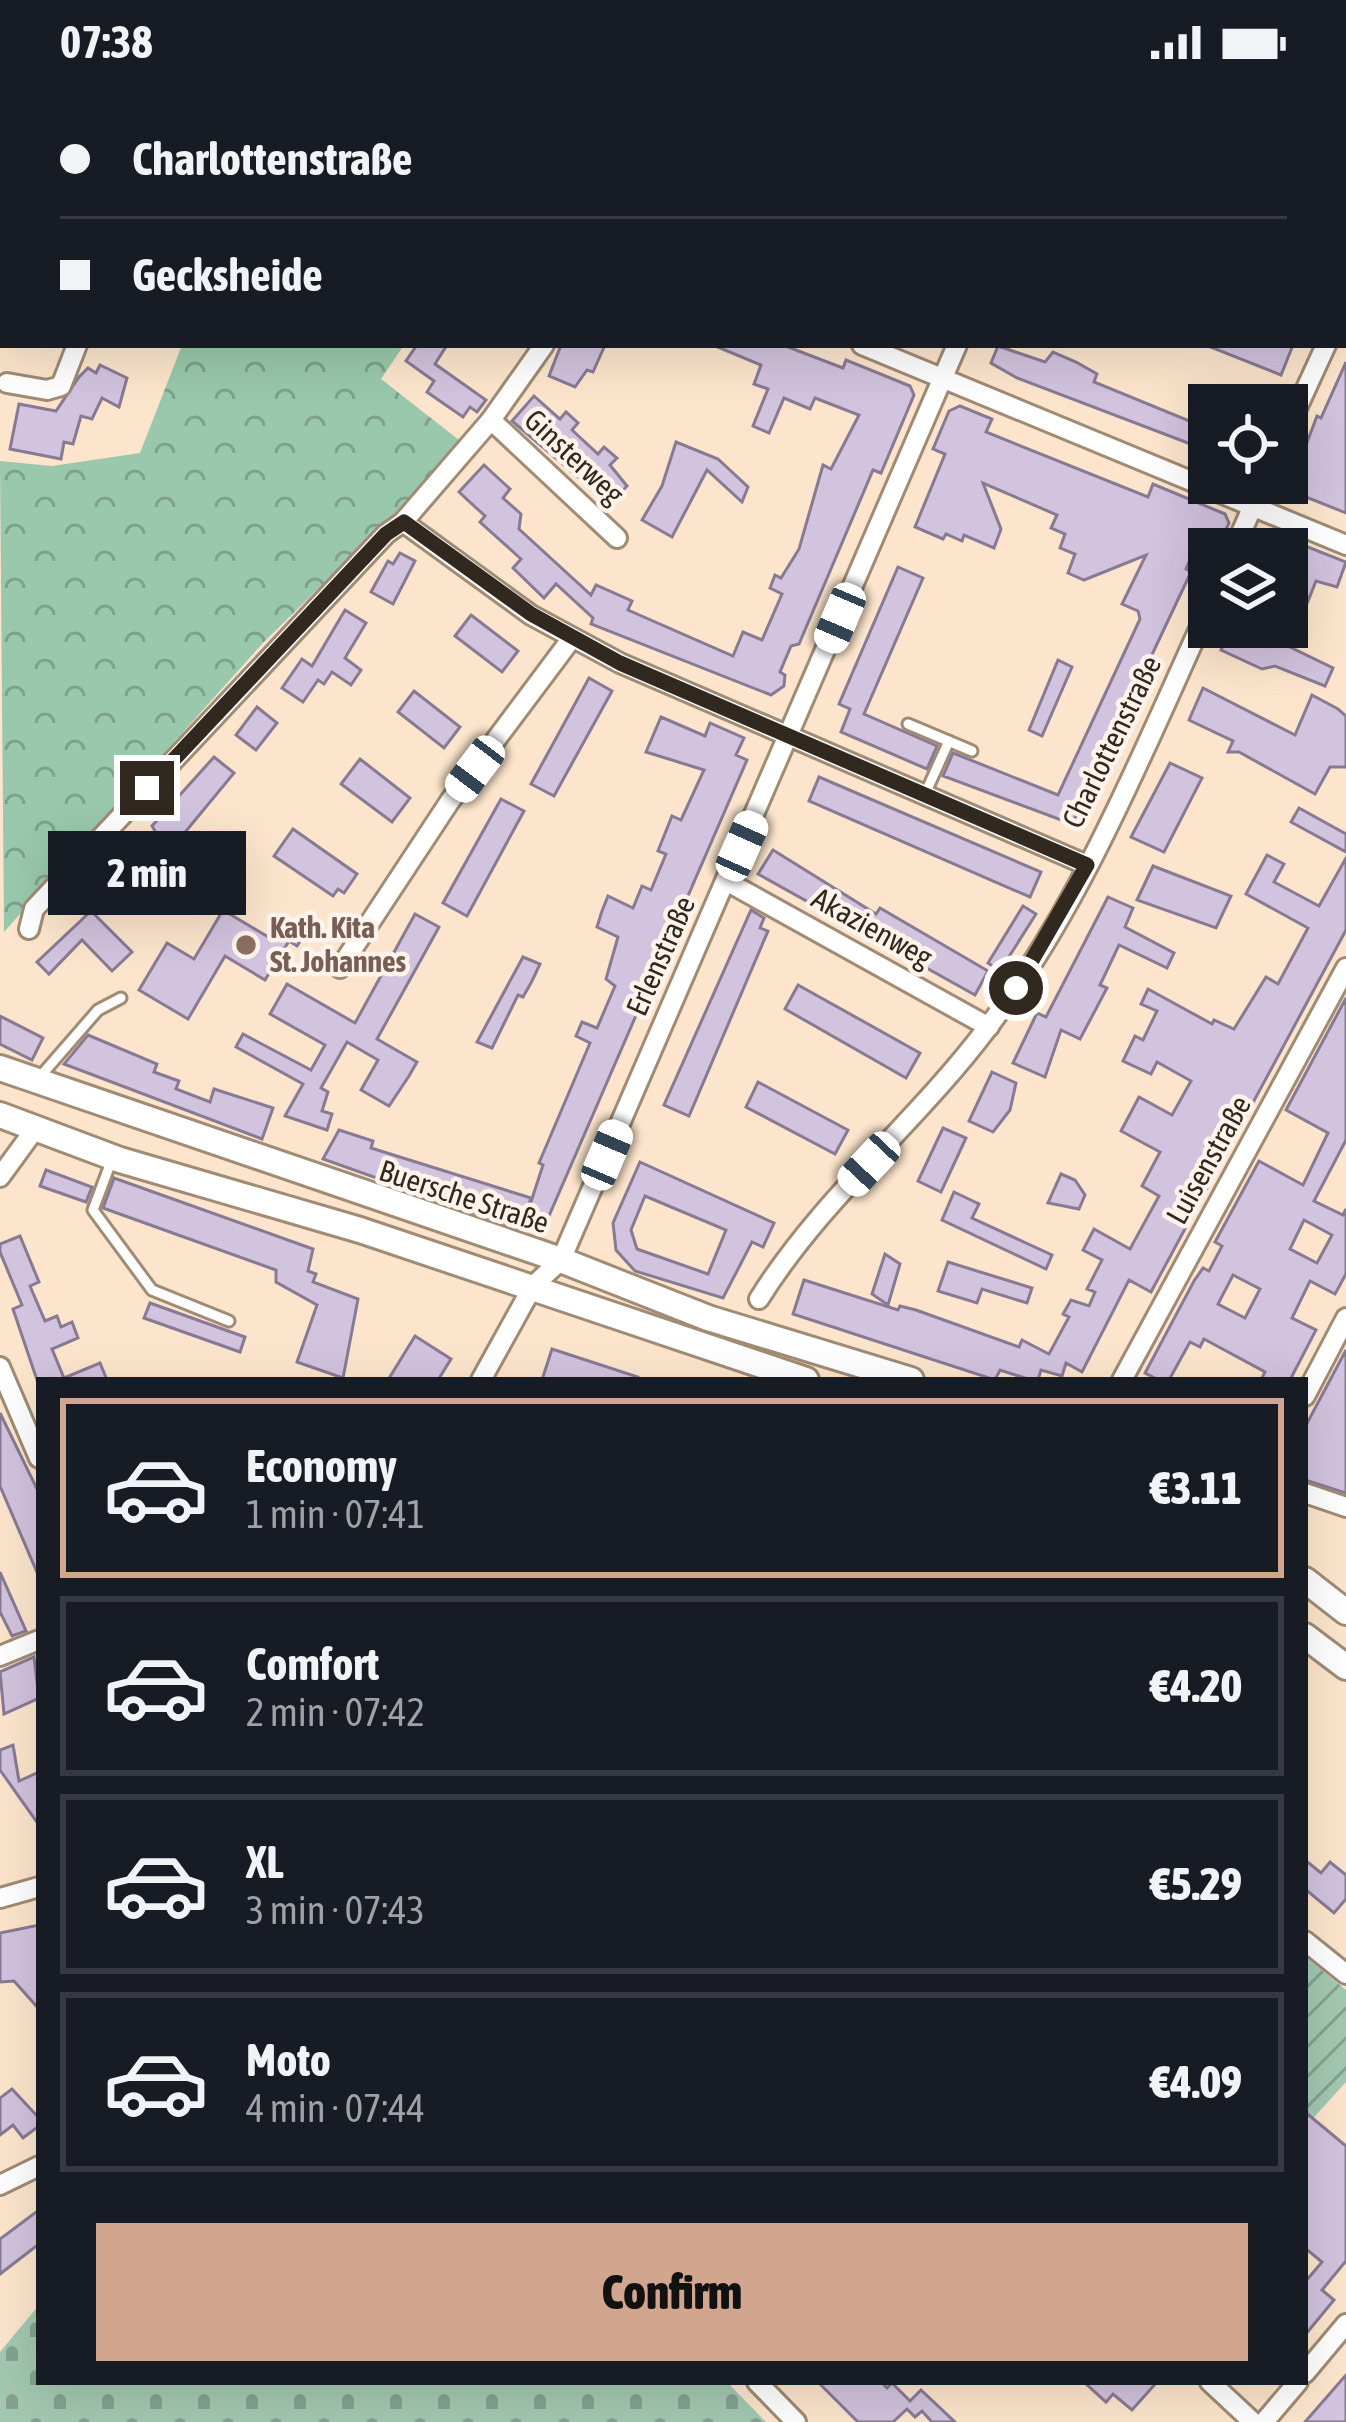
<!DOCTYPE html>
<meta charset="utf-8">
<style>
body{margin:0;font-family:"Asap Condensed",sans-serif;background:#20242c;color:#f1f3f6;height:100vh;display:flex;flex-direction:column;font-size:45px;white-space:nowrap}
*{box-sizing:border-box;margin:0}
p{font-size:39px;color:#9ea1a6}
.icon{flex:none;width:66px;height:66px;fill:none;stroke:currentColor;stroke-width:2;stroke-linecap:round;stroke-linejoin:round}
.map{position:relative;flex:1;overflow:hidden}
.side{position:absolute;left:36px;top:1293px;width:1272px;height:1008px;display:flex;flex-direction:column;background:#171b24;border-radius:0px;box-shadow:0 12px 48px #0002}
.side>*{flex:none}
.hud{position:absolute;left:0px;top:0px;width:1347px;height:264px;box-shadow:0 12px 48px #0002;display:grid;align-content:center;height:264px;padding:0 60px;background:#171b24}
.tools{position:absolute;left:1188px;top:300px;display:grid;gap:24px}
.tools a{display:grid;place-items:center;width:120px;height:120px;border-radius:0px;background:#171b24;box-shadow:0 12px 48px #0002;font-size:60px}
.end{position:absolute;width:54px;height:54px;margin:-27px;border:15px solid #312920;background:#fff;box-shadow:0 0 0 6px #fff}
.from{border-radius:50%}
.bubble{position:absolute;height:84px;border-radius:0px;background:#171b24;box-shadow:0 12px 48px #0002;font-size:39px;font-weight:800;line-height:84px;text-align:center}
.car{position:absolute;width:36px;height:72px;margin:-36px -18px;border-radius:15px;box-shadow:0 0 9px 3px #0007;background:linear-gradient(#fff 24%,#345 0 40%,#fff 0 76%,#345 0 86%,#fff 0)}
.hud b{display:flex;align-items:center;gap:42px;height:114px;font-size:45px}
.hud b+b{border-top:3px solid #363941}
.hud i{width:30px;height:30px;background:#f1f3f6}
ul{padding:21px 0 0;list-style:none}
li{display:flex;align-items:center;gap:36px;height:180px;margin:0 24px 18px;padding:0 36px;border:6px solid #363941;border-radius:0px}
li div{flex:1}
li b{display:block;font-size:45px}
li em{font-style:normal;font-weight:800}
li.on{border-color:#d1a58e}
li>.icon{width:108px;height:108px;stroke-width:1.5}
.action{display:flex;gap:24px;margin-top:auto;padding:24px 60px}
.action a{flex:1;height:138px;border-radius:0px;background:#d1a58e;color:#111;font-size:48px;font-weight:800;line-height:138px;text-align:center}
.status{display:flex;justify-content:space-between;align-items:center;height:84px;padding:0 60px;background:#171b24;direction:ltr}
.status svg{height:33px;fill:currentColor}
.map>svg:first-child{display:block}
.forest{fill:url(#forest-crowns)}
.cemetery{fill:url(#cemetery-stones)}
.garden{fill:url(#garden-furrows)}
.building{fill:#d2c3de;stroke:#887a93;stroke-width:3;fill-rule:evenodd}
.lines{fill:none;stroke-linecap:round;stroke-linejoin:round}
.lane-casing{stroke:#a08b74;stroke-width:15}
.street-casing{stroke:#a08b74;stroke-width:24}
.secondary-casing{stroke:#a08b74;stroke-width:30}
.lane{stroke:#fff;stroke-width:9}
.street{stroke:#fff;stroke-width:18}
.secondary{stroke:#fff;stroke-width:24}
.route{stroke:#312920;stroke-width:15}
.education-dot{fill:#8d6e63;stroke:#fef4eb;stroke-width:4.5}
.labels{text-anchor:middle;stroke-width:9;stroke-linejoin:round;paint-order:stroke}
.street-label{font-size:30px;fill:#312920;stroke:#fef4eb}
.education-label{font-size:30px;font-weight:bold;fill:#785e54;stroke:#fef4eb;text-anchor:start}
</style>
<div class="status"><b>07:38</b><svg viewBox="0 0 49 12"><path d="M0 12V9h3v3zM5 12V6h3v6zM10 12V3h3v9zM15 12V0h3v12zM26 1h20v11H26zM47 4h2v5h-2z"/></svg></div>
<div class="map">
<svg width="1346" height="2338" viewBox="0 0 1346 2338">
<defs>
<pattern id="forest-crowns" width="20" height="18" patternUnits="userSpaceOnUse" patternTransform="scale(3)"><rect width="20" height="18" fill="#9ac8ac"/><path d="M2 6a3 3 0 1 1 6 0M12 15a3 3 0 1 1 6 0" fill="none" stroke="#7ea28c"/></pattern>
<pattern id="cemetery-stones" width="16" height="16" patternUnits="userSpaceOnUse" patternTransform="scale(3)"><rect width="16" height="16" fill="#a3c8b1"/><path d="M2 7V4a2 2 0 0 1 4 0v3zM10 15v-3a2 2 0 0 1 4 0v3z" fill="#85a290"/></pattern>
<pattern id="garden-furrows" width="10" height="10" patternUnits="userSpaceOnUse" patternTransform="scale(3)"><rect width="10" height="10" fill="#a3c8b1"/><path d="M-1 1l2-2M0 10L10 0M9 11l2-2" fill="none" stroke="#85a290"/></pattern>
</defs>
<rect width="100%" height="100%" fill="#fce5cc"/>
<path class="forest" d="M182 261H398L402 264 381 295 459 356 405 419 262 560 4 848 0 377 52 382 140 369Z"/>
<path class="cemetery" d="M39 2221V2298H727L766 2338H0V2268Z"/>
<path class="garden" d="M1305 1872 1346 1906V1998L1305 2043Z"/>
<g class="building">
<path d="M417 261H447L435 280 486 316 477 328 470 323 463 333 427 308 434 297 406 277Z"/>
<path d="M561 261H605L593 288 587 286 575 303 549 292Z"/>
<path d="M713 261H783L843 284 846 276 910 302 914 311 881 389 873 386 799 560 791 562 780 588 785 591 784 602 771 611 591 540 593 534 556 500 544 514 513 484 521 475 480 438 485 432 459 408 484 381 510 405 503 414 521 430 519 445 591 511 596 501 632 517 628 526 733 572 743 548 762 556 782 510 770 504 775 491 781 494 799 465 823 381 831 385 859 331 815 314 810 325 784 314 769 349 753 342 768 305 754 300 761 281Z"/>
<path d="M1293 261 1281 291 1208 262V261Z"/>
<path d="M998 262 1045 278 1053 268 1076 278 1097 290 1094 298 1209 345V367L1017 294 991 279Z"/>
<path d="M1346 278V429L1296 409 1292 398 1317 332 1321 334Z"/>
<path d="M100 281 127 294 119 323 102 314 92 335 81 332 73 360 64 358 61 375 10 365 19 320 56 327 79 293 88 284 96 289Z"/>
<path d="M534 312 560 335 566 328 578 339 572 346 598 370 604 363 617 374 610 381 627 402 610 420 512 337Z"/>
<path d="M960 322 992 335 986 348 1148 413 1153 400 1225 430 1229 439 1219 460 1200 452 1186 485 1191 488 1072 740 943 692 953 669 1058 711 1140 535 1138 527 1122 520 1146 471 1084 496 1068 489 1075 470 1060 464 1065 450 1051 444 1057 431 983 399 1001 445 994 464 964 451 962 457 946 450 943 455 915 443 945 370 933 365 949 327Z"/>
<path d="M676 358 718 375 748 403 742 418 707 386 672 453 642 436 662 402Z"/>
<path d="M1275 450 1346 478 1337 503 1316 497 1306 522 1291 516 1303 534 1290 563 1333 584 1325 602 1275 582 1262 585 1221 566 1232 543H1287V465H1273Z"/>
<path d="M400 469 415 477 393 520 371 508 388 477 393 480Z"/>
<path d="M898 483 923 494 864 630 937 662 927 685 841 648 850 625 839 620Z"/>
<path d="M345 526 366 539 345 574 361 586 351 601 332 588 324 600 318 596 303 618 282 604 302 575 312 582Z"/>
<path d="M471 531 518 567 502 588 455 552Z"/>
<path d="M1058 576 1072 583 1042 652 1029 646Z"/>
<path d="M589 594 612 607 554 712 531 700Z"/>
<path d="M1203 604 1295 651 1312 611 1338 625 1346 632V683H1330L1315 710 1239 668H1228L1233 657 1189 636Z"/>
<path d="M414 607 460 643 444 664 398 628Z"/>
<path d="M257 623 277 639 256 666 236 651Z"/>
<path d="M661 633 705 652 710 639 744 654 736 671 747 676 548 1134 528 1127 543 1081 539 1079 590 959 576 952 582 938 597 944 615 902 606 895 618 853 597 843 602 827 608 812 633 824 642 802 651 806 666 770 658 767 672 732 681 736 704 686 646 668Z"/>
<path d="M214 673 234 689 168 769 152 742Z"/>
<path d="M360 675 410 714 392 738 341 700Z"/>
<path d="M1170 679 1202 694 1164 768 1131 753Z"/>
<path d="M819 693 1041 788 1030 813 809 717Z"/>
<path d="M501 715 524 727 467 832 443 819Z"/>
<path d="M1299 724 1346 750V768L1291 738Z"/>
<path d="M293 745 357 790 344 809 338 805 333 812 274 772Z"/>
<path d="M773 766 876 830 880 824 988 887 975 911 758 790Z"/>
<path d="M1267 771 1284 780 1274 798 1319 822 1346 774V846L1151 1208 1129 1196 1082 1288 1066 1279 1062 1292 1041 1286 1038 1296H1031L1000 1286 995 1296 793 1230 804 1196 898 1226 900 1222 916 1226 1019 1263 1022 1256 1049 1270 1069 1233 1063 1230 1071 1216 1089 1222 1095 1208 1087 1205 1102 1176 1083 1166 1094 1145 1130 1165 1159 1112 1142 1102 1160 1068 1121 1047 1139 1013 1172 1031 1191 997 1157 978 1151 990 1123 977 1135 952 1143 956 1157 927 1141 920 1148 905 1212 940 1214 936 1234 945 1266 893 1278 900 1308 844 1246 810Z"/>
<path d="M1153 782 1231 812 1216 844 1137 816Z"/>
<path d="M1108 813 1133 824 1125 843 1174 869 1167 884 1119 861 1100 901 1107 904 1080 955 1061 946 1045 993 1013 979 1037 929 1046 933Z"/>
<path d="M1023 822 1036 830 1000 887 988 879Z"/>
<path d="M223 826 270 854 282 834 306 848 297 862 289 857 265 896 225 872 188 935 139 906 167 859 194 875Z"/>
<path d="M751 826 764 834 760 844 768 847 689 1032 664 1021Z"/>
<path d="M91 827 132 868 112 887 82 856 49 890 37 878Z"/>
<path d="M415 830 439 843 377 955 417 978 409 992 389 1022 361 1006 378 976 347 958 321 1004 328 1008 322 1027 332 1030 327 1046 285 1032 303 1000 236 963 243 950 311 986 325 961 270 930 287 900 355 939Z"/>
<path d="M523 873 540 880 532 897 523 913 518 911 492 964 477 958Z"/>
<path d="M798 901 920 969 906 994 785 925Z"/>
<path d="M1346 914V1056L1314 1117 1343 1131 1346 1125V1190L1335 1210 1310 1197 1292 1234 1316 1246 1290 1296H1261L1265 1288 1204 1255 1200 1263 1190 1258 1169 1296H1159L1145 1289 1194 1197 1203 1184 1209 1187 1222 1162 1215 1158 1259 1077 1303 1101 1328 1049 1286 1026ZM1304 1136 1332 1151 1317 1179 1290 1165ZM1233 1191 1260 1205 1245 1234 1218 1220Z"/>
<path d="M0 932 43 954 32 976 0 960Z"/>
<path d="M88 951 157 980 154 988 179 997 176 1005 210 1018 214 1005 273 1024 262 1055 64 980Z"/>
<path d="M992 988 1016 999 1010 1026 993 1048 969 1037Z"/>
<path d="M758 998 848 1046 835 1070 746 1023Z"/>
<path d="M943 1044 966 1054 941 1108 918 1097Z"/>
<path d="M339 1046 373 1057 371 1064 531 1114 520 1145 323 1075Z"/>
<path d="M640 1078 774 1139 763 1163 752 1158 723 1214 635 1187 616 1166 613 1139ZM645 1112 726 1146 708 1190 637 1165 631 1146Z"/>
<path d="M46 1086 92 1103 86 1118 40 1102Z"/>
<path d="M1061 1090 1075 1096 1085 1111 1079 1125 1048 1119Z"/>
<path d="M114 1094 313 1165 308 1187 316 1190 313 1198 358 1215 343 1294 297 1278 317 1221 276 1198V1186L103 1124Z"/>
<path d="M954 1108 979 1120 972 1134 1052 1171 1046 1185 942 1136Z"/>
<path d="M20 1152 39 1198 30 1202 45 1237 57 1232 61 1243 72 1238 78 1254 52 1265 64 1294 100 1279 107 1296H37L13 1225 22 1221 0 1168V1160Z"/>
<path d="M885 1170 900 1180 888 1221 872 1210Z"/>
<path d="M948 1178 1032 1204 1027 1219 982 1205 977 1219 938 1207Z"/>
<path d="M150 1219 245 1253 240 1268 144 1234Z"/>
<path d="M415 1252 451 1275 438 1296H388Z"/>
<path d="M552 1265 638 1293V1296H542Z"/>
<path d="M1346 1266V1409L1305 1396V1343Z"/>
<path d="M0 1329 39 1409V1493L0 1402Z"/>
<path d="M0 1488 26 1547 12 1552 0 1528Z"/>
<path d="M34 1573 39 1614 4 1630 0 1588Z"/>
<path d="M13 1661 19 1697 39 1688V1741L0 1686V1666Z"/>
<path d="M1305 1776 1321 1789 1330 1778 1346 1791V1815L1334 1829 1305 1805Z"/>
<path d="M39 1841V1925L14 1897 0 1898V1849Z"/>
<path d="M12 2005 39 2034V2042L23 2054 13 2041 0 2051V2014Z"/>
<path d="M1305 2028 1346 2062V2177L1322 2206 1334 2216 1305 2251V2198L1322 2178 1305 2164Z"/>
<path d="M39 2126V2160L0 2190V2155Z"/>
<path d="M1346 2291V2338H1305Z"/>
<path d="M818 2298H881L887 2304 892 2299 910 2317 921 2306 955 2338H932L922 2327 915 2333 907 2325 893 2338H858Z"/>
<path d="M1084 2298H1157L1132 2326 1113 2310 1106 2318Z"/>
</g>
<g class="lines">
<defs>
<g id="lane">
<path d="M908 640 972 667"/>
<path d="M925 710 949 657"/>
<path d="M38 995 98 926 121 914"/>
<path d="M111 1078 93 1126 152 1206 229 1237"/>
</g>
<g id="street">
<path d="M676 3 678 0"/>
<path d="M1066 3 1068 0"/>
<path d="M0 100 3 102"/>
<path d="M1344 222 1346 218"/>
<path d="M862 261 1346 461"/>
<path d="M7 299 47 306 61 302 77 261"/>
<path d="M491 336 617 454"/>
<path d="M1287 346 1326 261"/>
<path d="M403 438 531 531 620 579 1087 781"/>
<path d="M1234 465 1263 399"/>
<path d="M726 797 989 943"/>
<path d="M29 845 34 825 386 450 403 438 491 336 544 261"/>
<path d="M340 884 450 717 572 554"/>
<path d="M0 1093 35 1045"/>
<path d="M759 1215C822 1114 917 1038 988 943 1083 818 1144 665 1209 523"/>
<path d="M0 1283 39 1374"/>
<path d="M481 1296 533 1202 561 1176 957 261"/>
<path d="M1122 1296 1346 884"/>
<path d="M1305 1312 1346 1234"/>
<path d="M1305 1409 1346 1423"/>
<path d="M0 1572 39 1556"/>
<path d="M0 1814 39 1803"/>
<path d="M1305 1857 1346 1890"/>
<path d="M0 2101 39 2082"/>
<path d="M1305 2289 1346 2240"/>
<path d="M757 2298 796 2338"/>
<path d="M1210 2298 1253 2338"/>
<path d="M1264 2338 1298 2298"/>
</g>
<g id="secondary">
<path d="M0 984 561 1176 708 1234 911 1296"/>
<path d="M0 1031 120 1076 360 1146 806 1296"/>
<path d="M1305 1496 1346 1528"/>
<path d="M1305 1552 1346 1583"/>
</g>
</defs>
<use href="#lane" class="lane-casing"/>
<use href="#street" class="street-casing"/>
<use href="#secondary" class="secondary-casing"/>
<use href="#lane" class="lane"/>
<use href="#street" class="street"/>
<use href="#secondary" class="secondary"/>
</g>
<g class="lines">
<path class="route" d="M147 704 386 450 404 438 531 530 620 579 1087 781 1016 904"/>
</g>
<circle class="education-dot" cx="246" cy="861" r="12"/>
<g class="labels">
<g class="street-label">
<text transform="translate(574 373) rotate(43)" y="10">Ginsterweg</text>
<text transform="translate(1112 658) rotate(-64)" y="10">Charlottenstraße</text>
<text transform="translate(872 844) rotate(29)" y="10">Akazienweg</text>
<text transform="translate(661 872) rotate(-66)" y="10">Erlenstraße</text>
<text transform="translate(1209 1076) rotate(-61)" y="10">Luisenstraße</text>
<text transform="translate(464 1113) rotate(18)" y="10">Buersche Straße</text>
</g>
<g class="education-label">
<text x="270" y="854">Kath. Kita<tspan x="270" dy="34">St. Johannes</tspan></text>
</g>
</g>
</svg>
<div class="tools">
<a><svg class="icon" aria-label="locate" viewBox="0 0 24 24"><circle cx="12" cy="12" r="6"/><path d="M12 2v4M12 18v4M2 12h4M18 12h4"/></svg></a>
<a><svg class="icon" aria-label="layers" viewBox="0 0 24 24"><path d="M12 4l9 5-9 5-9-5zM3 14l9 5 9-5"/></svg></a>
</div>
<i class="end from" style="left:1016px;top:904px"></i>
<i class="end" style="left:147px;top:704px"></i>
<div class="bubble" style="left:48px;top:747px;width:198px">2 min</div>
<i class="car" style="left:840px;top:534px;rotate:203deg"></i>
<i class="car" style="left:475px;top:685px;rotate:217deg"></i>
<i class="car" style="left:742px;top:762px;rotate:24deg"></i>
<i class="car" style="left:607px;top:1071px;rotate:23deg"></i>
<i class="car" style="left:869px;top:1080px;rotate:223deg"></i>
<div class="hud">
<b><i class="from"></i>Charlottenstraße</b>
<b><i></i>Gecksheide</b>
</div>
<section class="side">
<ul>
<li class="on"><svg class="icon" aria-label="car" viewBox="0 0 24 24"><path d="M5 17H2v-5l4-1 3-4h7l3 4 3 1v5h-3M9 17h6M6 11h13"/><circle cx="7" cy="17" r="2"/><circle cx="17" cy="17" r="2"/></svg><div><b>Economy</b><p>1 min · 07:41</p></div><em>€3.11</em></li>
<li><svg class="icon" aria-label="car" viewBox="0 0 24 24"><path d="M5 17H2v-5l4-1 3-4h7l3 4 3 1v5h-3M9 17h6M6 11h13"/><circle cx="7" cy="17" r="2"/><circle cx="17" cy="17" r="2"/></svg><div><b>Comfort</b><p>2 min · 07:42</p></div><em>€4.20</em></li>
<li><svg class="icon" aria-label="car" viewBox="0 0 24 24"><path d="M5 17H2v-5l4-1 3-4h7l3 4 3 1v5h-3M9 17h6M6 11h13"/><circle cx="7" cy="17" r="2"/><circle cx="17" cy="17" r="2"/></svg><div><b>XL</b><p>3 min · 07:43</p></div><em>€5.29</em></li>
<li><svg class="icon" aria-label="car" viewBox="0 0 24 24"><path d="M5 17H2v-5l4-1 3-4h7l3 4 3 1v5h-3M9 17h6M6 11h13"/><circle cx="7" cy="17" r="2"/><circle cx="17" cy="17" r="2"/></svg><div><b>Moto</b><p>4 min · 07:44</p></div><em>€4.09</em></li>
</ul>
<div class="action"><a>Confirm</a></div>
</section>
</div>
